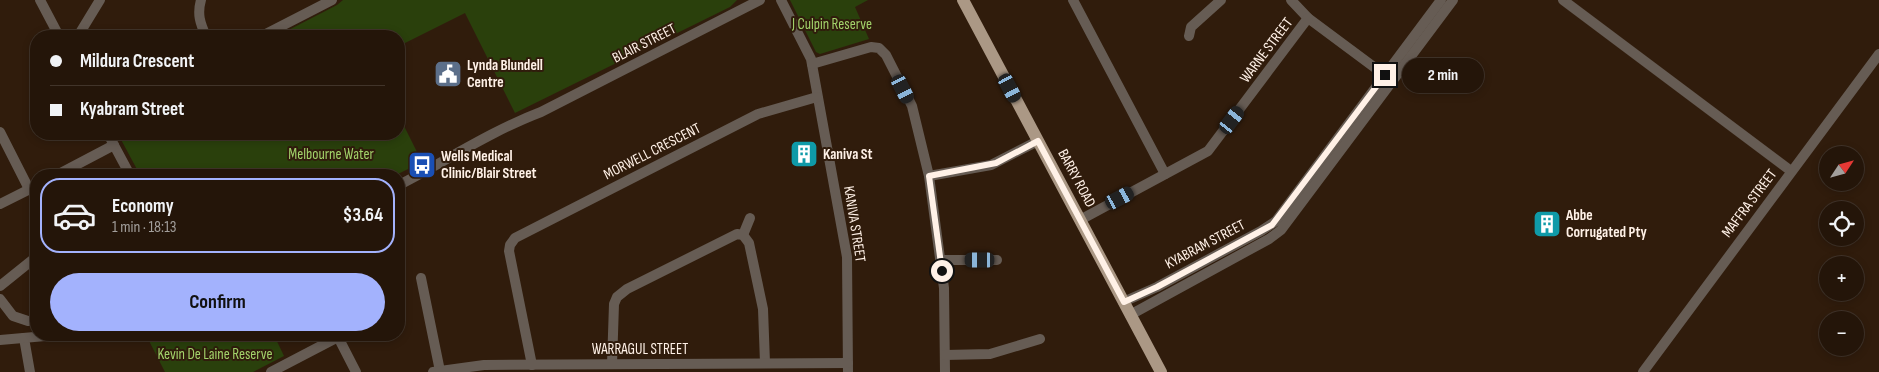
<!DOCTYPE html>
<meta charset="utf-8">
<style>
body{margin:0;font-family:"Sofia Sans Condensed",sans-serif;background:#2c1e12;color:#f1f3f6;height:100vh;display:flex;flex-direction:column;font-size:19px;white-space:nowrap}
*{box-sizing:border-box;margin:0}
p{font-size:16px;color:#a39f9c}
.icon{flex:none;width:28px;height:28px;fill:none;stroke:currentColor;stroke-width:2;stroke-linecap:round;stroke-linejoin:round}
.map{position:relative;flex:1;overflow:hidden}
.sheet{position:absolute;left:30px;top:169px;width:375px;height:172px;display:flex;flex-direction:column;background:#241509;border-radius:20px;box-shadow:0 2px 8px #0003,0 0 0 1px #41342a}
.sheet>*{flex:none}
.guide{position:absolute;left:30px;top:30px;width:375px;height:110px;border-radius:20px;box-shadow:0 2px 8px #0003,0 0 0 1px #41342a;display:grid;align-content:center;height:110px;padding:0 20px;background:#241509}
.needle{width:32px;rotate:54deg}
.controls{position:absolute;left:1819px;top:146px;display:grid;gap:10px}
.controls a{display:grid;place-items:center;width:45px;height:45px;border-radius:50%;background:#241509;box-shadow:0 2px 8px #0003,0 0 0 1px #41342a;font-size:25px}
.end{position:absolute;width:22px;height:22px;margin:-11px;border:6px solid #fff1e7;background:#111;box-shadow:0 0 0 2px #111}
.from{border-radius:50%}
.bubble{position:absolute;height:35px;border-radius:18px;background:#241509;box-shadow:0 2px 8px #0003,0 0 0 1px #41342a;font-size:16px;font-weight:700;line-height:35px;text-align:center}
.car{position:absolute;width:15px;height:30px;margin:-15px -8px;border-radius:6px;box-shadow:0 0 4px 1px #0007;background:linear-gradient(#222 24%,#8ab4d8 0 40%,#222 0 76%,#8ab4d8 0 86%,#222 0)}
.guide b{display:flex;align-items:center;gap:18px;height:48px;font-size:19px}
.guide b+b{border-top:1px solid #41342a}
.guide i{width:12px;height:12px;background:#f1f3f6}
ul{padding:9px 0 0;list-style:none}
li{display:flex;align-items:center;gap:15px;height:75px;margin:0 10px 8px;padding:0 10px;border:2px solid transparent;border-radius:20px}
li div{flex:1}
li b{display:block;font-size:19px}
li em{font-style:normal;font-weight:700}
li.selected{border-color:#a3b2fd}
li>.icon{width:45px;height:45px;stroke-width:1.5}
.action{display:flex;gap:10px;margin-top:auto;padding:10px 20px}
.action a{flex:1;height:58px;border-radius:30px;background:#a3b2fd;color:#111;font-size:20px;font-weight:700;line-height:58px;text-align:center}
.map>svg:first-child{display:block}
.green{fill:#2a400c}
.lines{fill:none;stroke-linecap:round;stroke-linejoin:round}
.minor{stroke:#665c54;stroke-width:10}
.major{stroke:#ab9885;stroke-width:12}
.route{stroke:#fff1e7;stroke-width:6}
.labels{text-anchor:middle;stroke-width:4;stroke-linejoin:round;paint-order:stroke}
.park-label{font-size:15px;fill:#a2d26a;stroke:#301c0c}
.street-label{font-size:15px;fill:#fff1e7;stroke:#301c0c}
.poi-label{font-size:15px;font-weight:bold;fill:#fff1e7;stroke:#301c0c;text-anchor:start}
</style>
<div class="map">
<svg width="1879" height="372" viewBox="0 0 1879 372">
<rect width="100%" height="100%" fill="#301c0c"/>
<g class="green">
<path d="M343 0H737L730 7 515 113 465 13 399 46V36H277L337 5Z"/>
<path d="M790 0H868L855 7 869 39 820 54 816 52Z"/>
<path d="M399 116 422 162 396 175H140L118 134H399Z"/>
<path d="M146 335H274L284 356 253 372H165Z"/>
</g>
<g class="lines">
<g class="minor">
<path d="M40 0 59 36"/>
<path d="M201 0C197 14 200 23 206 36"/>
<path d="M781 0 811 59 847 257 848 372"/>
<path d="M1073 0 1165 174"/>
<path d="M1291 0 1308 18 1390 79"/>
<path d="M1563 0 1791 171"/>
<path d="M78 36 100 0"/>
<path d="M262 36 332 0"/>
<path d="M1189 36 1191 27 1221 0"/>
<path d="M812 64 871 47 879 48 886 55 912 106 929 176 944 288 945 372"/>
<path d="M0 132 29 189"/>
<path d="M108 134 130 175"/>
<path d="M57 175 114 145"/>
<path d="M929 176 991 165 1038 141"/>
<path d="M399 185C446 161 491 131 541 112L760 0"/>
<path d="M0 204 36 186"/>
<path d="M1080 220 1208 151 1308 18"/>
<path d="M743 235 750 218"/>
<path d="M941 260H997"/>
<path d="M421 278 440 371"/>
<path d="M0 286 36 257"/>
<path d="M0 299 13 316 28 321"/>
<path d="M1123 302 1157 287 1261 231 1276 221 1441 0"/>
<path d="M1130 315 1269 239 1281 230 1453 0"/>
<path d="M337 335 356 372"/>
<path d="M24 338 30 372"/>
<path d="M0 340 57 335"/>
<path d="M945 355 990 354 1040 339"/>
<path d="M612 364 614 304 617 297 627 289 737 234 743 235 749 243 763 309 765 363"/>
<path d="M532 365 509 251 510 245 515 238 758 114 817 97"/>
<path d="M271 372 338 337"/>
<path d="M433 372 484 365 848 363"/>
<path d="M1643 372 1879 54"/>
</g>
<path class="major" d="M963 0 1161 372"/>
</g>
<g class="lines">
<path class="route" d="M942 271 929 176 996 163 1038 141 1124 302 1157 287 1272 225 1385 75"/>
</g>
<defs>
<symbol id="civic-square" viewBox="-11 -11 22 22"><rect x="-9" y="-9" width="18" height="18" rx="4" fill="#5c6f8a" stroke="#301c0c"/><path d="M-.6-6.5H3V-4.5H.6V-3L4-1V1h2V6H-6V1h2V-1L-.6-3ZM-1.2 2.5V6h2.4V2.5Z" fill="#fff"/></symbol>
<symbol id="building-square" viewBox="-11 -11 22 22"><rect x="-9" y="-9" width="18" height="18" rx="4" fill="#0f9aa8" stroke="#301c0c"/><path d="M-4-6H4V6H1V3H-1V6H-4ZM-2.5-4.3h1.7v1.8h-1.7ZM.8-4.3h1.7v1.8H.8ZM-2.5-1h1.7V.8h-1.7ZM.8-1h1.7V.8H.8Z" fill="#fff"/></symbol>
<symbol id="bus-square" viewBox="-11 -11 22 22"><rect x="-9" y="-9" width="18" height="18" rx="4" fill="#1a4fb4" stroke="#301c0c"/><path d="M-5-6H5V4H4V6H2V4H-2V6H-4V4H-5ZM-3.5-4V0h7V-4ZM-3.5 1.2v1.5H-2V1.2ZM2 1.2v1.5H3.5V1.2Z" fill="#fff"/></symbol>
</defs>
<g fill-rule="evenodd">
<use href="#civic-square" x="432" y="58" width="32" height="32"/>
<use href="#building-square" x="788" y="138" width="32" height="32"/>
<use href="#bus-square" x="406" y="149" width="32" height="32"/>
<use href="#building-square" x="1531" y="208" width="32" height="32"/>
</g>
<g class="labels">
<g class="park-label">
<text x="832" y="29">J Culpin Reserve</text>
<text x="331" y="159">Melbourne Water</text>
<text x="215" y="359">Kevin De Laine Reserve</text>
</g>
<g class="street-label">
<text transform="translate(644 43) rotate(-27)" y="5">BLAIR STREET</text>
<text transform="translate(1266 50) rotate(-53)" y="5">WARNE STREET</text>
<text transform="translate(652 151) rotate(-27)" y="5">MORWELL CRESCENT</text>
<text transform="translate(1077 178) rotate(62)" y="5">BARRY ROAD</text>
<text transform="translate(1749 203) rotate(-53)" y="5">MAFFRA STREET</text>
<text transform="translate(855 224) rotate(81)" y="5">KANIVA STREET</text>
<text transform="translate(1205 244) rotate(-28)" y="5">KYABRAM STREET</text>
<text x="640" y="354">WARRAGUL STREET</text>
</g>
<g class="poi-label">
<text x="467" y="70">Lynda Blundell<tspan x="467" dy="17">Centre</tspan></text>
<text x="823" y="159">Kaniva St</text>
<text x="441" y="161">Wells Medical<tspan x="441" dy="17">Clinic/Blair Street</tspan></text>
<text x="1566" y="220">Abbe<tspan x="1566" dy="17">Corrugated Pty</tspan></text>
</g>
</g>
</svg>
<div class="controls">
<a><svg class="needle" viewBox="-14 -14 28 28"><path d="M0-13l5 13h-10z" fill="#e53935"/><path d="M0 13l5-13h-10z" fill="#a39f9c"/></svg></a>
<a><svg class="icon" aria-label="locate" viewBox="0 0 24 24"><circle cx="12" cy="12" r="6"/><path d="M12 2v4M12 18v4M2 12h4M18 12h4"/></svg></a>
<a>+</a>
<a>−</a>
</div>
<i class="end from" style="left:942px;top:271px"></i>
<i class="end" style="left:1385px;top:75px"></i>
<div class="bubble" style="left:1402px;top:58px;width:82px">2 min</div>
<i class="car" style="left:1010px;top:88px;rotate:152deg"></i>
<i class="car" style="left:903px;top:89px;rotate:153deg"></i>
<i class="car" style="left:1232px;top:120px;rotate:37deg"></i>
<i class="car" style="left:1120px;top:198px;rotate:62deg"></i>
<i class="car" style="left:980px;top:260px;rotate:270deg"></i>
<div class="guide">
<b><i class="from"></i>Mildura Crescent</b>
<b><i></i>Kyabram Street</b>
</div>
<section class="sheet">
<ul>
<li class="selected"><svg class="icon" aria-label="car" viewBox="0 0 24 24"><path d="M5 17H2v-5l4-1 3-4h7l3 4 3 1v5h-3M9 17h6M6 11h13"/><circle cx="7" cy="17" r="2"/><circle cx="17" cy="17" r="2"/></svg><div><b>Economy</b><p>1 min · 18:13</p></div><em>$3.64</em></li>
</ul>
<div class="action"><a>Confirm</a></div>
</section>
</div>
